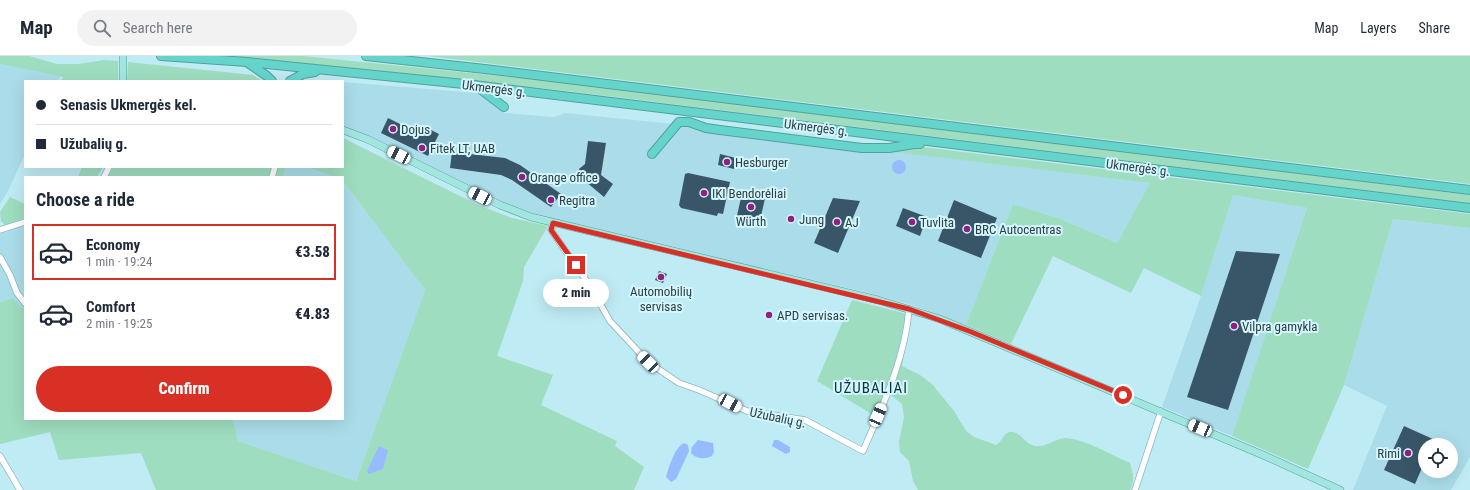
<!DOCTYPE html>
<meta charset="utf-8">
<style>
body{margin:0;font-family:"Roboto Condensed",sans-serif;background:#f2f2f3;color:#1f2937;height:100vh;display:flex;flex-direction:column;font-size:15px;white-space:nowrap}
*{box-sizing:border-box;margin:0}
p{font-size:13px;color:#747a83}
.icon{flex:none;width:22px;height:22px;fill:none;stroke:currentColor;stroke-width:2;stroke-linecap:round;stroke-linejoin:round}
.map{position:relative;flex:1;overflow:hidden}
.sheet{position:absolute;left:24px;top:120px;width:320px;height:244px;display:flex;flex-direction:column;background:#fff;border-radius:0px;box-shadow:0 4px 16px #0002}
.sheet>*{flex:none}
.top-card{position:absolute;left:24px;top:24px;width:320px;height:88px;border-radius:0px;box-shadow:0 4px 16px #0002;display:grid;align-content:center;height:88px;padding:0 12px;background:#fff}
.buttons{position:absolute;left:1418px;top:382px;display:grid;gap:8px}
.buttons a{display:grid;place-items:center;width:40px;height:40px;border-radius:50%;background:#fff;box-shadow:0 4px 16px #0002;font-size:20px}
.end{position:absolute;width:18px;height:18px;margin:-9px;border:5px solid #d93025;background:#fff;box-shadow:0 0 0 2px #fff}
.from{border-radius:50%}
.bubble{position:absolute;height:28px;border-radius:14px;background:#fff;box-shadow:0 4px 16px #0002;font-size:13px;font-weight:800;line-height:28px;text-align:center}
.car{position:absolute;width:12px;height:24px;margin:-12px -6px;border-radius:5px;box-shadow:0 0 3px 1px #0007;background:linear-gradient(#fff 24%,#345 0 40%,#fff 0 76%,#345 0 86%,#fff 0)}
.top-card b{display:flex;align-items:center;gap:14px;height:38px;font-size:15px}
.top-card b+b{border-top:1px solid #e0e1e3}
.top-card i{width:10px;height:10px;background:#1f2937}
ul{padding:0;list-style:none}
li{display:flex;align-items:center;gap:12px;height:56px;margin:0 8px 6px;padding:0 4px;border:2px solid transparent;border-radius:0px}
li div{flex:1}
li b{display:block;font-size:15px}
li em{font-style:normal;font-weight:800}
li.selected{border-color:#d93025}
li>.icon{width:36px;height:36px;stroke-width:1.5}
h2{padding:0 12px;font-size:18px;line-height:48px}
.cta{display:flex;gap:8px;margin-top:auto;padding:8px 12px}
.cta a{flex:1;height:46px;border-radius:24px;background:#d93025;color:#fff;font-size:16px;font-weight:800;line-height:46px;text-align:center}
header{display:flex;align-items:center;gap:24px;box-sizing:border-box;height:56px;padding:0 20px;background:#fff;border-bottom:1px solid #e0e1e3}
header strong{font-size:19px}
nav{display:flex;gap:22px;margin-inline-start:auto;font-size:14px}
.search{width:280px;height:36px;background:#f2f2f3;display:flex;align-items:center;gap:10px;box-sizing:border-box;padding:0 14px;border-radius:22px;color:#747a83;font-size:15px}
.map>svg:first-child{display:block}
.built{fill:#aadde9;fill-rule:evenodd}
.green{fill:#9eddc0}
.water{fill:#96bbff}
.building{fill:#395669}
.lines{fill:none;stroke-linecap:round;stroke-linejoin:round}
.minor-casing{stroke:#8db7c1;stroke-width:7}
.major-casing{stroke:#52a19c;stroke-width:8}
.highway-casing{stroke:#52a19c;stroke-width:10}
.minor{stroke:#fff;stroke-width:5.5}
.major{stroke:#a3e6e0;stroke-width:7}
.highway{stroke:#65d5cc;stroke-width:8}
.route{stroke:#d93025;stroke-width:5}
.poi-dot{fill:#912080;stroke:#d4f6fe;stroke-width:1.5}
.labels{text-anchor:middle;stroke-width:4;stroke-linejoin:round;paint-order:stroke}
.street-label{font-size:13px;fill:#2e4044;stroke:#d4f6fe}
.poi-label{font-size:13px;fill:#2e4044;stroke:#d4f6fe;text-anchor:start}
.quarter-label{font-size:15px;letter-spacing:1px;fill:#08343c;stroke:#d4f6fe}
</style>
<header>
<strong>Map</strong>
<div class="search"><svg class="icon" aria-label="search" viewBox="0 0 24 24"><circle cx="10" cy="10" r="6"/><path d="M15 15l6 6"/></svg>Search here</div>
<nav><a>Map</a><a>Layers</a><a>Share</a></nav>
</header>
<div class="map">
<svg width="1470" height="434" viewBox="0 0 1470 434">
<rect width="100%" height="100%" fill="#bfebf5"/>
<g class="built">
<path d="M0 8 60 20 58 25H25V98L7 137 0 148Z"/>
<path d="M343 26 477 37 484 40 504 57 554 61 565 57 673 68 1150 127 1117 187 1058 162 1013 148 966 269 915 250 861 235 561 166 508 149 370 81 343 71Z"/>
<path d="M286 111H307L334 121H283Z"/>
<path d="M343 125 425 234 356 425 238 385 233 363H343Z"/>
<path d="M1233 139 1307 152 1232 380 1162 351 1201 240Z"/>
<path d="M1393 163 1470 172V401L1451 434H1353L1387 350 1344 329ZM1425 389H1451V415H1425Z"/>
<path d="M25 169V253L20 250 13 242 0 246V178Z"/>
</g>
<g class="green">
<path d="M0 0H29L57 8H78L105 4 118 5V25H61L63 21 0 8Z"/>
<path d="M212 0H303L560 26 1470 139V147L559 34 376 14Z"/>
<path d="M428 0H1470V128Z"/>
<path d="M128 6 253 19 262 25H127Z"/>
<path d="M343 82 478 149 512 162 548 170 524 211 523 225 497 300 553 319 541 349 617 385 615 390 644 411 634 434H156L141 397 59 404 50 376 0 388V246L13 242 20 250 25 253V363H233L238 385 356 425 425 234 343 125V121H334L307 111H343Z"/>
<path d="M922 91 1470 158V172L1393 163 1344 329 1308 413 1232 380 1307 152 1233 139 1201 240 1144 212 1131 237 1053 200 1011 288 966 269 1013 148 1058 162 1117 187 1150 127 887 95Z"/>
<path d="M82 111H103L97 121H78Z"/>
<path d="M113 111H286L283 121H108Z"/>
<path d="M10 141 25 148V162L5 169 1 165 0 156Z"/>
<path d="M852 244 911 259 902 310 920 319 932 328 954 355 966 375 974 381 996 389C1002 386 1003 378 1009 376 1019 374 1024 386 1032 389 1045 394 1056 381 1067 382 1089 385 1111 399 1130 407 1133 417 1135 425 1130 434H918L913 425 909 405 900 396 899 386 904 361 902 348 886 335 875 360 817 325Z"/>
</g>
<g class="water">
<circle cx="899" cy="111" r="7"/>
<path d="M698 384 713 387 714 396 712 400C705 403 697 404 691 397L692 391Z"/>
<path d="M774 384H778L790 391V396L786 398 772 390Z"/>
<path d="M684 387 688 389 689 395 676 423 671 426 666 421C669 412 674 392 684 387Z"/>
<path d="M379 390 388 394 383 413 369 418 367 415Z"/>
</g>
<g class="building">
<path d="M388 62 420 78 423 70 439 78 428 100 381 77Z"/>
<path d="M588 85 606 87 601 119 613 128 604 141 579 120V113L585 108Z"/>
<path d="M452 96 505 102 520 109 561 138 551 151 512 124 501 119 450 112Z"/>
<path d="M720 98 736 102 734 113 718 109Z"/>
<path d="M688 117 730 126 723 158 718 157 717 160 681 152 679 149 685 118Z"/>
<path d="M743 133 766 138 759 169 736 164Z"/>
<path d="M833 142 860 145 838 197 814 187Z"/>
<path d="M954 144 997 162 981 202 938 185Z"/>
<path d="M903 152 927 161 920 180 896 170Z"/>
<path d="M1236 195 1280 198 1228 354 1187 341Z"/>
<path d="M659 215 667 218 663 227 655 224Z"/>
<path d="M1404 370 1435 384 1432 389H1425V405L1415 428 1384 414Z"/>
</g>
<g class="lines">
<defs>
<g id="minor">
<path d="M104 121 109 111"/>
<path d="M272 121 275 111"/>
<path d="M553 167 551 174 590 230 610 265 648 306 679 327 699 334 747 355 805 364 863 395C883 349 905 303 909 253"/>
<path d="M0 174 25 166"/>
<path d="M0 201 10 219 17 237 25 247"/>
<path d="M0 400 20 434"/>
<path d="M1135 434 1161 355"/>
</g>
<g id="major">
<path d="M123 25V0"/>
<path d="M343 74 367 83 500 149 531 161 878 244 940 263 1263 399 1340 434"/>
</g>
<g id="highway">
<path d="M161 0 247 6 474 29 1470 152"/>
<path d="M366 0 485 13 1470 134"/>
<path d="M248 7 267 20 272 25"/>
<path d="M290 25 303 18 315 16"/>
<path d="M475 29 504 51"/>
<path d="M652 98 679 66H689L706 72 720 74 862 92H889L914 88H920"/>
</g>
</defs>
<use href="#minor" class="minor-casing"/>
<use href="#major" class="major-casing"/>
<use href="#highway" class="highway-casing"/>
<use href="#minor" class="minor"/>
<use href="#major" class="major"/>
<use href="#highway" class="highway"/>
</g>
<g class="lines">
<path class="route" d="M576 209 551 174 553 167 909 253 969 275 1123 339"/>
</g>
<g class="poi-dot">
<circle cx="393" cy="73" r="4"/>
<circle cx="422" cy="92" r="4"/>
<circle cx="727" cy="106" r="4"/>
<circle cx="522" cy="121" r="4"/>
<circle cx="704" cy="137" r="4"/>
<circle cx="551" cy="144" r="4"/>
<circle cx="751" cy="151" r="4"/>
<circle cx="791" cy="163" r="4"/>
<circle cx="837" cy="166" r="4"/>
<circle cx="912" cy="166" r="4"/>
<circle cx="967" cy="173" r="4"/>
<circle cx="661" cy="221" r="4"/>
<circle cx="769" cy="259" r="4"/>
<circle cx="1234" cy="270" r="4"/>
<circle cx="1408" cy="397" r="4"/>
</g>
<g class="labels">
<g class="street-label">
<text transform="translate(494 32) rotate(7)" y="5">Ukmergės g.</text>
<text transform="translate(816 71) rotate(7)" y="5">Ukmergės g.</text>
<text transform="translate(1138 111) rotate(7)" y="5">Ukmergės g.</text>
<text transform="translate(778 361) rotate(12)" y="5">Užubalių g.</text>
</g>
<g class="poi-label">
<text x="401" y="78">Dojus</text>
<text x="430" y="97">Fitek LT, UAB</text>
<text x="735" y="111">Hesburger</text>
<text x="530" y="126">Orange office</text>
<text x="712" y="142">IKI Bendorėliai</text>
<text x="559" y="149">Regitra</text>
<text x="799" y="168">Jung</text>
<text x="751" y="170" text-anchor="middle">Würth</text>
<text x="845" y="171">AJ</text>
<text x="920" y="171">Tuvlita</text>
<text x="975" y="178">BRC Autocentras</text>
<text x="661" y="240" text-anchor="middle">Automobilių<tspan x="661" dy="15">servisas</tspan></text>
<text x="777" y="264">APD servisas.</text>
<text x="1242" y="275">Vilpra gamykla</text>
<text x="1400" y="402" text-anchor="end">Rimi</text>
</g>
<g class="quarter-label">
<text x="871" y="337">UŽUBALIAI</text>
</g>
</g>
</svg>
<div class="buttons">
<a><svg class="icon" aria-label="locate" viewBox="0 0 24 24"><circle cx="12" cy="12" r="6"/><path d="M12 2v4M12 18v4M2 12h4M18 12h4"/></svg></a>
</div>
<i class="end from" style="left:1123px;top:339px"></i>
<i class="end" style="left:576px;top:209px"></i>
<div class="bubble" style="left:543px;top:223px;width:66px">2 min</div>
<i class="car" style="left:399px;top:99px;rotate:296deg"></i>
<i class="car" style="left:480px;top:140px;rotate:297deg"></i>
<i class="car" style="left:648px;top:306px;rotate:315deg"></i>
<i class="car" style="left:730px;top:347px;rotate:118deg"></i>
<i class="car" style="left:878px;top:359px;rotate:23deg"></i>
<i class="car" style="left:1200px;top:372px;rotate:293deg"></i>
<div class="top-card">
<b><i class="from"></i>Senasis Ukmergės kel.</b>
<b><i></i>Užubalių g.</b>
</div>
<section class="sheet">
<h2>Choose a ride</h2>
<ul>
<li class="selected"><svg class="icon" aria-label="car" viewBox="0 0 24 24"><path d="M5 17H2v-5l4-1 3-4h7l3 4 3 1v5h-3M9 17h6M6 11h13"/><circle cx="7" cy="17" r="2"/><circle cx="17" cy="17" r="2"/></svg><div><b>Economy</b><p>1 min · 19:24</p></div><em>€3.58</em></li>
<li><svg class="icon" aria-label="car" viewBox="0 0 24 24"><path d="M5 17H2v-5l4-1 3-4h7l3 4 3 1v5h-3M9 17h6M6 11h13"/><circle cx="7" cy="17" r="2"/><circle cx="17" cy="17" r="2"/></svg><div><b>Comfort</b><p>2 min · 19:25</p></div><em>€4.83</em></li>
</ul>
<div class="cta"><a>Confirm</a></div>
</section>
</div>
